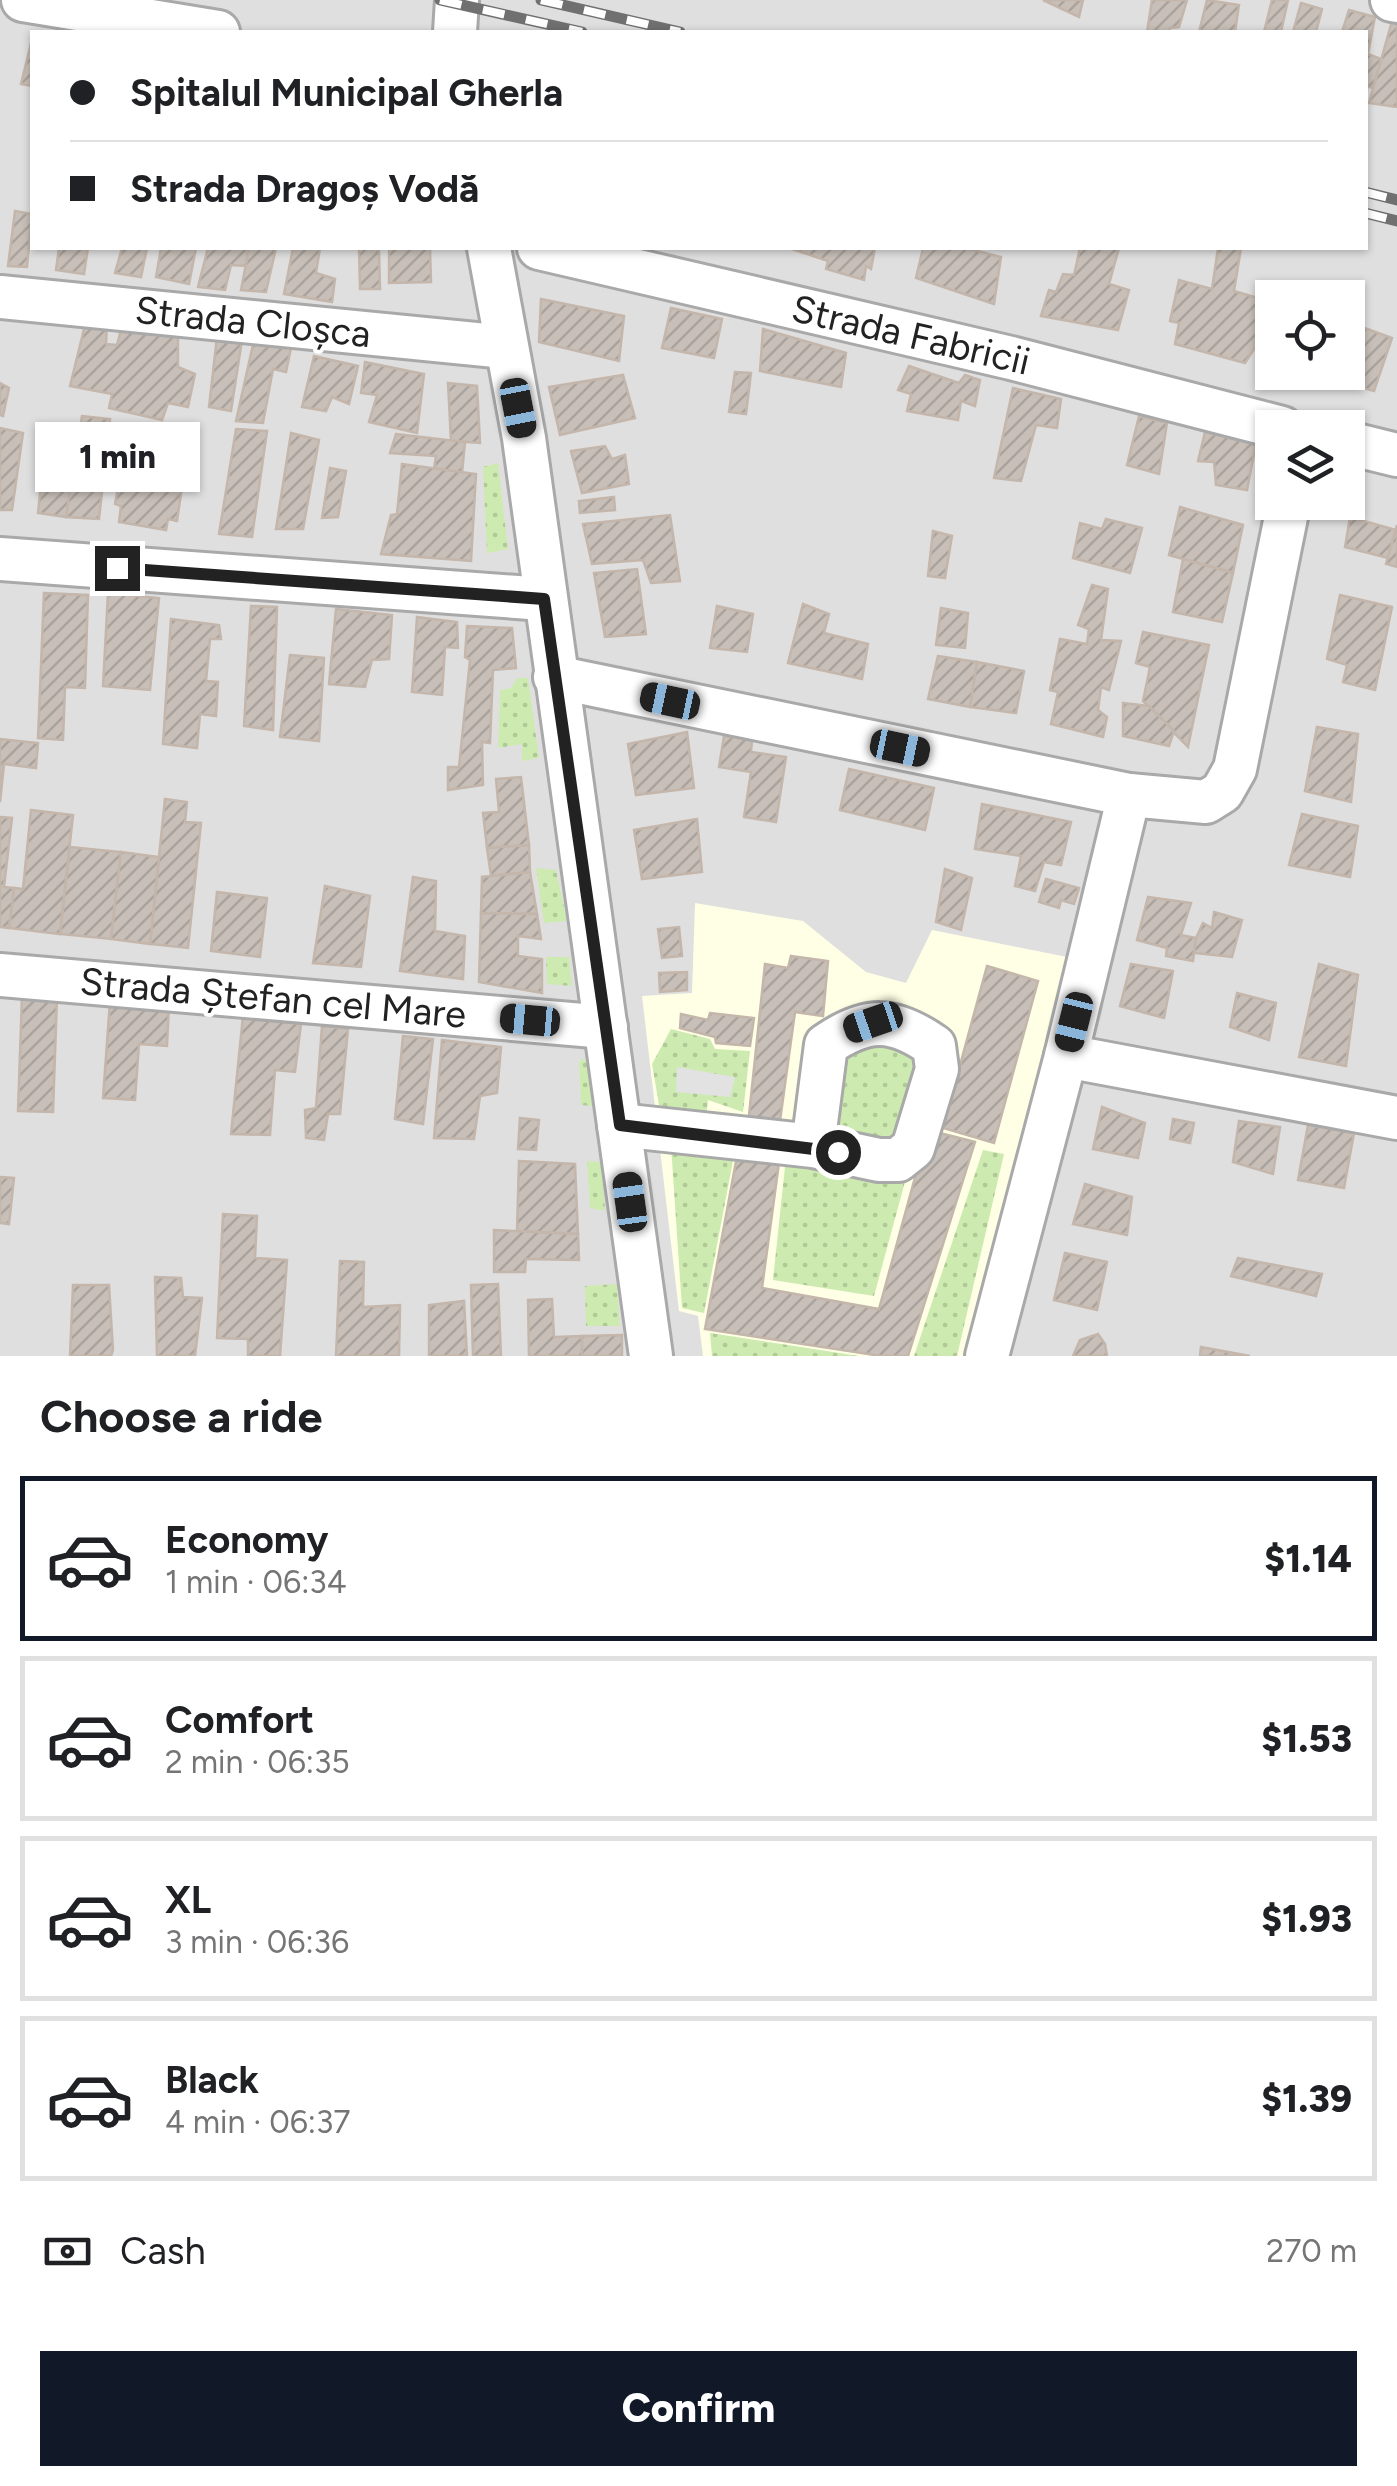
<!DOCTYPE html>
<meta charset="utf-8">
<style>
body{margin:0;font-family:Figtree,sans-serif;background:#f2f2f2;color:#202124;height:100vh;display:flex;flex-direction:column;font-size:38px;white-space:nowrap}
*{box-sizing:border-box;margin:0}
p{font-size:32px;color:#757577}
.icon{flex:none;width:55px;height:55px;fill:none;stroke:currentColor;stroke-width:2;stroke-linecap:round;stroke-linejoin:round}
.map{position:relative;height:1356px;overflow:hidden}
.side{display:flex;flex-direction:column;background:#fff;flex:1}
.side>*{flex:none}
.hud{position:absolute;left:30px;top:30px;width:1338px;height:220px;border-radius:0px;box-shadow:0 2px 8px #0004;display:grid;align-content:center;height:220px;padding:0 40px;background:#fff}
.buttons{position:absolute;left:1255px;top:280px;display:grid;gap:20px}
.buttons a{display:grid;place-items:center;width:110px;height:110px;border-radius:0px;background:#fff;box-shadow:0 2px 8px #0004;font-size:50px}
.end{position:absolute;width:45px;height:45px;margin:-22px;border:12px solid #222;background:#fff;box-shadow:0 0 0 5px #fff}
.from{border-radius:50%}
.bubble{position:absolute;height:70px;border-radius:0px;background:#fff;box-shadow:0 2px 8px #0004;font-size:32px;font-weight:800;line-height:70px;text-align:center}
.car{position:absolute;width:30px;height:60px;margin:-30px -15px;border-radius:12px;box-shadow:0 0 8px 2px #0007;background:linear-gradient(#222 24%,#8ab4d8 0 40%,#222 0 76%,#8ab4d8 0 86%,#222 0)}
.hud b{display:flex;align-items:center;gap:35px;height:95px;font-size:38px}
.hud b+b{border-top:2px solid #e0e0e0}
.hud i{width:25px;height:25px;background:#202124}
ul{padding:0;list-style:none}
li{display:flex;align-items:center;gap:30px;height:165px;margin:0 20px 15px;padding:0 20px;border:5px solid #e0e0e0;border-radius:0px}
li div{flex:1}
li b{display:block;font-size:38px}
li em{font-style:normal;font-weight:800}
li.active{border-color:#111827}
li>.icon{width:90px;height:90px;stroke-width:1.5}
h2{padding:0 40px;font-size:45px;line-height:120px}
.pay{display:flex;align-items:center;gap:25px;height:110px;padding:0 40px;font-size:38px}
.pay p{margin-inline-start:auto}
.action{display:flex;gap:20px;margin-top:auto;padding:20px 40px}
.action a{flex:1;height:115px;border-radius:0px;background:#111827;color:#fff;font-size:40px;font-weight:800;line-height:115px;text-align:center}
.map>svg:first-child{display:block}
.residential{fill:#e0dfdf;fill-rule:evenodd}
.education{fill:#ffffe5}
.grass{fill:url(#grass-dots)}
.parking{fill:#e2e2e2}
.building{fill:url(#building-hatch);stroke:#c4b6ab;stroke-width:2.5}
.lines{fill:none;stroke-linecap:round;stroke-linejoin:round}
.minor-casing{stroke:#a9a9a9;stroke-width:48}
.minor{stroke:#fff;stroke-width:42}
.rail-casing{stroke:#707070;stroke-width:11}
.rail{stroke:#fff;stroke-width:8;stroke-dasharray:22;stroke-linecap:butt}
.route{stroke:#222;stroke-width:12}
.labels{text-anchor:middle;stroke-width:8;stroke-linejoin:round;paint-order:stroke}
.street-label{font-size:38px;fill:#222;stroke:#fff}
</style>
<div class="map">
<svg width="1397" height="1356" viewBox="0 0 1397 1356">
<defs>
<pattern id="grass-dots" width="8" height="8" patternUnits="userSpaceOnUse" patternTransform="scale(2.5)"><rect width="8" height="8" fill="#cdebb0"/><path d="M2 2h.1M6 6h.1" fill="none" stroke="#b0c997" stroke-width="1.8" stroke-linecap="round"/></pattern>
<pattern id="building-hatch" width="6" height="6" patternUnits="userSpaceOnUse" patternTransform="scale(2.5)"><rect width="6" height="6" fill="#c7bfb8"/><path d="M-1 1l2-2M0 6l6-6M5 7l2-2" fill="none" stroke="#aba49e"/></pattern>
</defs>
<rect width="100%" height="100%" fill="#f2efe9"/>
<path class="residential" d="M0 0H1397V1356H0ZM32 32H1365V248H32ZM1272 298H1348V372H1272ZM1272 428H1348V502H1272Z"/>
<path class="education" d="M695 903 803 921 866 972 906 983 932 930 1067 957 964 1356H703L698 1316 679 1311 642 996 692 993Z"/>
<g class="grass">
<path d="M498 463 508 549 487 553 483 467Z"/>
<path d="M517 678H528L539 758 522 761V744L498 748 500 690 511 688Z"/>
<path d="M536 868 556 870 567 921 544 923Z"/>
<path d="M546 957H569L572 986 547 984Z"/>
<path d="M671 1029 710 1039 715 1049 750 1051 743 1112 708 1100 706 1118 660 1111 652 1064Z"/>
<path d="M864 1039 909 1050 922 1067 906 1178 874 1296 773 1280 786 1157 840 1059Z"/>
<path d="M582 1058 587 1063 592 1106 581 1105 579 1063Z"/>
<path d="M671 1146 733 1161 704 1313 682 1308Z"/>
<path d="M983 1150 1004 1154 957 1356H914Z"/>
<path d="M587 1161 601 1162 605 1211 590 1208Z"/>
<path d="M617 1284 620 1326H586L585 1286Z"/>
<path d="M710 1333 859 1356H712Z"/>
</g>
<path class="parking" d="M677 1067 735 1077 730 1097 676 1092Z"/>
<g class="building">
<path d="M1043 0H1083L1079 17Z"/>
<path d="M1152 0H1187L1179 27 1170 28 1169 32H1147Z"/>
<path d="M1207 0 1239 5 1235 32H1199Z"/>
<path d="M1272 0H1288L1281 32H1264Z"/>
<path d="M1301 3 1322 9 1316 32H1293Z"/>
<path d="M1349 10 1375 17 1368 54 1381 59 1373 88 1365 86V32H1342Z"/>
<path d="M1392 21 1397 23V107L1369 103Z"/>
<path d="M32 39V86L21 84Z"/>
<path d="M15 211 32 214 27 267 8 266Z"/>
<path d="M59 248H88L84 274 56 270Z"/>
<path d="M122 248H147L141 277 115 273Z"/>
<path d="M161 248H196L189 284 156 277Z"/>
<path d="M208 248H249L246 266 231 265 225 290 198 287Z"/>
<path d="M249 248H276L266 292 241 290Z"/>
<path d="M293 248H320L316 273 335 279 332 302 284 294Z"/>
<path d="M359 248H379L380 289H360Z"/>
<path d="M389 248H430L431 282 389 283Z"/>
<path d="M789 248H875L871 269 866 266 864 280 826 269 828 261Z"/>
<path d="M923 248H966L1001 257 994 304 916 278Z"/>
<path d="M1080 248H1119L1109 284 1129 290 1118 330 1041 316 1049 290 1056 292 1063 274 1074 275Z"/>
<path d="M1218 248H1241L1234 291 1272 302V330L1265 332 1245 363 1175 344 1179 323 1170 321 1179 280 1212 289Z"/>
<path d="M541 299 624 316 619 361 539 342Z"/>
<path d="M671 308 722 319 714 358 662 348Z"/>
<path d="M86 321 107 322 106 344 117 345 122 326 178 336V367L195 374 188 407 168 403 162 420 109 408 112 394 70 386Z"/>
<path d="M1348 322 1392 338 1374 391 1305 372H1348Z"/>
<path d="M763 329 846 353 841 387 760 371Z"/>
<path d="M217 337 242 340 231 411 209 407Z"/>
<path d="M254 340 291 348 286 372 273 369 263 423 236 421Z"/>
<path d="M314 356 358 366 349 404 332 397 326 411 302 407Z"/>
<path d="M365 362 424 374 417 433 369 422 377 395 361 393Z"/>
<path d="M909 366 959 383 965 375 980 380 975 406 961 401 958 420 907 411 911 394 898 390Z"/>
<path d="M735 372 751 373 746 414 729 412Z"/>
<path d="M623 375 635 418 560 435 549 387Z"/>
<path d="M0 383 9 388 3 416 0 415Z"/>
<path d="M448 383 477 386 480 443 451 441Z"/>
<path d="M1013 388 1061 399 1057 428 1036 425 1021 481 994 478Z"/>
<path d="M82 416 110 419 99 519 66 517Z"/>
<path d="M1139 416 1167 423 1159 474 1127 465Z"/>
<path d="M0 428 23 433 12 510H0Z"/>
<path d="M236 429 267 431 252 537 219 534Z"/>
<path d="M1205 432 1256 444 1247 490 1216 485 1214 462 1198 461Z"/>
<path d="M46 433 77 442 66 517 38 513Z"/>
<path d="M291 433 319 440 303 529H276Z"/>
<path d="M396 434 465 442 462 473 434 469 436 456 390 453Z"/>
<path d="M605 446 612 459 625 455 629 484 582 493 571 451Z"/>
<path d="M125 450 186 460 177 521 168 519 166 530 119 522 121 506 115 504Z"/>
<path d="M402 464 476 474 471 561 381 554 391 515 397 514Z"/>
<path d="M330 468 346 471 338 517 322 518Z"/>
<path d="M614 497 615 510 580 513 579 501Z"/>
<path d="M1180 507 1243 525 1233 573 1169 555Z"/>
<path d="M670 515 680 581 651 583 643 560 592 564 583 524Z"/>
<path d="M1350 517 1396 530 1388 558 1345 547Z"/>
<path d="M1106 519 1142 528 1130 573 1073 558 1080 523 1102 529Z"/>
<path d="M1397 525V567L1386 564Z"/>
<path d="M933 531 952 536 945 578 928 576Z"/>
<path d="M1183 559 1233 573 1222 622 1173 612Z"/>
<path d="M637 569 646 634 605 637 594 573Z"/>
<path d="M1092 585 1108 589 1101 640 1121 641 1109 690 1101 687 1098 710 1107 717 1103 737 1051 724 1058 692 1050 690 1060 639 1087 644 1089 629 1078 625Z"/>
<path d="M44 593 88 595 85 688 65 687 63 740 38 738Z"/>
<path d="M108 593 159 598 150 690 103 686Z"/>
<path d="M1340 595 1392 607 1375 690 1343 682 1347 665 1327 659Z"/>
<path d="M803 604 829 614 824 633 868 644 862 679 788 663Z"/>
<path d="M251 606 277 607 273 730 244 726Z"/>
<path d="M717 606 753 614 747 652 710 648Z"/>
<path d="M941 608 968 613 965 648 936 645Z"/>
<path d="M336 609 392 615 389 659 372 660 365 687 329 684Z"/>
<path d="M417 617 457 622 458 648 445 647 442 695 412 692Z"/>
<path d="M171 619 219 625 221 639H210L206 681 218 682 216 716 200 714 197 748 163 744Z"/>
<path d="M467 626 512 628 516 668 493 670 490 743 482 742 483 785 448 790V767H459L470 660 465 657Z"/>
<path d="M1143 632 1209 645 1188 747 1143 701 1150 667 1136 663Z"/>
<path d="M290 655 324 658 319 741 280 737Z"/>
<path d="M938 656 977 662 970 707 928 699Z"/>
<path d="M977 662 1024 671 1016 713 970 707Z"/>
<path d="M1123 703 1149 706 1174 731 1169 746 1123 736Z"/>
<path d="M1317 727 1358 734 1351 802 1305 791Z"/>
<path d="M687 732 694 788 636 795 628 744Z"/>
<path d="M724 736 752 740 751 752 786 757 776 822 744 817 751 772 719 767Z"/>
<path d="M0 739 38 743 36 768 4 764 0 802Z"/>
<path d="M849 769 934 788 925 830 840 810Z"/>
<path d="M521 777 529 845 487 848 483 813 499 812 496 779Z"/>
<path d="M165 799 187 802 185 822 201 823 188 948 150 944Z"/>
<path d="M982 804 1071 822 1061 865 1044 862 1035 891 1015 886 1021 856 975 849Z"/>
<path d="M31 810 73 815 60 934 9 928 14 888 23 889Z"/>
<path d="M1302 814 1358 826 1350 877 1289 865Z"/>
<path d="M0 817 12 818 4 887 14 888 9 928 0 927Z"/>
<path d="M697 819 702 872 642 879 634 830Z"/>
<path d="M529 845 530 872 491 876 487 848Z"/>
<path d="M70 847 121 852 111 939 60 934Z"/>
<path d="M121 852 159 857 150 944 111 939Z"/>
<path d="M945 869 972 878 961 930 936 922Z"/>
<path d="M530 872 537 914 481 913 482 877Z"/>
<path d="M413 877 436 881 435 931 465 936 463 979 400 971Z"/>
<path d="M1046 879 1079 888 1074 904 1061 900 1059 908 1039 902Z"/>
<path d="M325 886 370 896 361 967 313 963Z"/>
<path d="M217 892 267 898 260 957 211 951Z"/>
<path d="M1148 897 1191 903 1181 935 1196 938 1193 961 1166 956 1167 948 1137 940Z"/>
<path d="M1214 912 1242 920 1232 957 1194 953 1196 938 1203 923 1212 928Z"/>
<path d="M481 913 537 914 541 939 518 936V956L542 959V993L479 982Z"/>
<path d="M679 927 682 956 662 958 658 929Z"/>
<path d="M791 956 828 961 823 1016 795 1012 779 1128 748 1125 765 964 788 968Z"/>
<path d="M1131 964 1173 971 1164 1018 1120 1006Z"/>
<path d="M1319 964 1358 975 1346 1066 1299 1057Z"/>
<path d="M987 966 1038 981 994 1143 943 1128Z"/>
<path d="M687 972V990L660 992 659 973Z"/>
<path d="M1237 993 1276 1003 1269 1040 1230 1027Z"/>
<path d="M22 996 57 997 53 1112 18 1111Z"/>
<path d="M110 1001 169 1006 167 1046 139 1044 135 1100 103 1098Z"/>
<path d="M710 1013 754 1018 750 1046 716 1043 715 1037 680 1028 681 1014 708 1020Z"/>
<path d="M243 1016 301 1024 295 1072 275 1070 270 1135 231 1134Z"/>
<path d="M322 1026 348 1029 340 1114H328L324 1140 306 1138 305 1110 316 1108Z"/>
<path d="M403 1036 433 1039 423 1124 395 1119Z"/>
<path d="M442 1040 501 1047 497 1093 480 1096 474 1139 434 1138Z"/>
<path d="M1102 1107 1145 1123 1138 1158 1093 1149Z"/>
<path d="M520 1118 539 1120 536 1150 518 1149Z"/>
<path d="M1173 1119 1194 1123 1190 1143 1170 1139Z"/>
<path d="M1239 1121 1280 1127 1273 1174 1233 1162Z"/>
<path d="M1308 1125 1354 1133 1344 1188 1298 1180Z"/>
<path d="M928 1130 975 1142 908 1356H881L705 1329 737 1156 779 1163 762 1288 879 1309Z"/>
<path d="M519 1161 575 1164 578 1234 517 1231Z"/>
<path d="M0 1177 14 1178 9 1224 0 1223Z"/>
<path d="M1085 1184 1132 1197 1127 1235 1073 1224Z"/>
<path d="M223 1214 257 1216 255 1258 287 1260 280 1356H248V1339L217 1338Z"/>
<path d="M494 1230 578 1234 579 1260 526 1259 525 1272H494Z"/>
<path d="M1065 1253 1107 1262 1097 1310 1054 1300Z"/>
<path d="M1238 1258 1322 1274 1316 1296 1231 1276Z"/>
<path d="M340 1261 364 1262 363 1307 400 1305 399 1356H336Z"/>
<path d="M155 1277 181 1278 183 1297 202 1298 195 1356H157Z"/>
<path d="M498 1284 501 1356H473L471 1285Z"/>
<path d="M73 1285H109L113 1350 111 1356H70Z"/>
<path d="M552 1299 554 1337 582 1336V1356H529L528 1300Z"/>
<path d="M464 1301 467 1356H429V1305Z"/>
<path d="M1098 1334 1105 1344 1107 1356H1073L1080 1340Z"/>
<path d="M622 1335V1356H582V1336Z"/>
<path d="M1201 1347 1250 1356H1200Z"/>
</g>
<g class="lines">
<defs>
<g id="minor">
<path d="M23 0 218 32"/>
<path d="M1392 0 1397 1"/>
<path d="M455 32 457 0"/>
<path d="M489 248 524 438 651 1356"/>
<path d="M539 248 1011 358 1282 428"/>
<path d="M0 297 506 347"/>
<path d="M1348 443 1397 455"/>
<path d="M0 559 544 599"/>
<path d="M555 677 1129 795 1206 802 1222 792 1235 769 1289 502"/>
<path d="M0 975 606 1027"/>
<path d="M1066 1056 1397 1118"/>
<path d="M619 1125 813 1146 879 1160H898L913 1148 937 1069 934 1046C893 1017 867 1017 826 1045L813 1146"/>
<path d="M987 1356 1066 1056 1129 795"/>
</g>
</defs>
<use href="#minor" class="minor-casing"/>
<use href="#minor" class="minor"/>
<defs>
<g id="rail">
<path d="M440 0 582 32"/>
<path d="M541 0 680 32"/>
<path d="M1365 192 1397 200"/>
<path d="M1365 213 1397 221"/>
</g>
</defs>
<use href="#rail" class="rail-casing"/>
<use href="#rail" class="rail"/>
</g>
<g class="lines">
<path class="route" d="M117 568 544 599 620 1125 838 1152"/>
</g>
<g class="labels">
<g class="street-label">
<text transform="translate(253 322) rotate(6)" y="13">Strada Cloșca</text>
<text transform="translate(911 335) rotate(13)" y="13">Strada Fabricii</text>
<text transform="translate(273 998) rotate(5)" y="13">Strada Ștefan cel Mare</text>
</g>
</g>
</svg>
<div class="buttons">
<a><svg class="icon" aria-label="locate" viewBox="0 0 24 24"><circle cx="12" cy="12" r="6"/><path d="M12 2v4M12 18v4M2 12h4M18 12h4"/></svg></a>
<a><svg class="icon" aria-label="layers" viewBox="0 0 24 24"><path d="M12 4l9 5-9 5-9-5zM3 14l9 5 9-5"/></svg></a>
</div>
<i class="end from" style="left:838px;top:1152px"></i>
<i class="end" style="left:117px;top:568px"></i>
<div class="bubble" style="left:35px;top:422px;width:165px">1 min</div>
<i class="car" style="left:518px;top:408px;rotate:169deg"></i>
<i class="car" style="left:670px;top:701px;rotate:282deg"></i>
<i class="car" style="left:900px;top:748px;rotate:102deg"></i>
<i class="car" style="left:530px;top:1020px;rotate:275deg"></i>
<i class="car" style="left:873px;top:1022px;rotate:251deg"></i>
<i class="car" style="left:1074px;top:1022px;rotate:194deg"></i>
<i class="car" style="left:630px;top:1202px;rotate:352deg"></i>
<div class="hud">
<b><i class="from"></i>Spitalul Municipal Gherla</b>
<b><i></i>Strada Dragoș Vodă</b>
</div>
</div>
<section class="side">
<h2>Choose a ride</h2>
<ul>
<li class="active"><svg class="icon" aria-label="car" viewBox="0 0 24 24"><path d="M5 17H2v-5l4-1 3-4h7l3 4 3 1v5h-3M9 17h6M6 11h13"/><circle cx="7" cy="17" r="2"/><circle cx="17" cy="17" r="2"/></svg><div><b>Economy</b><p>1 min · 06:34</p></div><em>$1.14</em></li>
<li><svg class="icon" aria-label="car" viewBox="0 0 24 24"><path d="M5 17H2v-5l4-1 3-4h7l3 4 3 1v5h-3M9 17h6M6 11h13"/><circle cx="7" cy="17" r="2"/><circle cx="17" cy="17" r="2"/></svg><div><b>Comfort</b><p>2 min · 06:35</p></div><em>$1.53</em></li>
<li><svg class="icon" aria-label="car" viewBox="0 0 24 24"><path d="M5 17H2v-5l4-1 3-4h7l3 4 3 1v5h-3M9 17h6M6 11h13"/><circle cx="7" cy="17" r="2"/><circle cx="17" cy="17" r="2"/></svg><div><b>XL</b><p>3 min · 06:36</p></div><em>$1.93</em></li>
<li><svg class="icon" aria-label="car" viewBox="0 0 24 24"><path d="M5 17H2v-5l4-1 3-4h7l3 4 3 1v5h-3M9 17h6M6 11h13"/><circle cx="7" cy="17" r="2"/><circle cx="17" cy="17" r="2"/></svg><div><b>Black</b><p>4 min · 06:37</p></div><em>$1.39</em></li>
</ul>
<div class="pay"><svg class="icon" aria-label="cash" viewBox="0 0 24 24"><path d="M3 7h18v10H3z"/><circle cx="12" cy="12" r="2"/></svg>Cash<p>270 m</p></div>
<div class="action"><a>Confirm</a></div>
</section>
